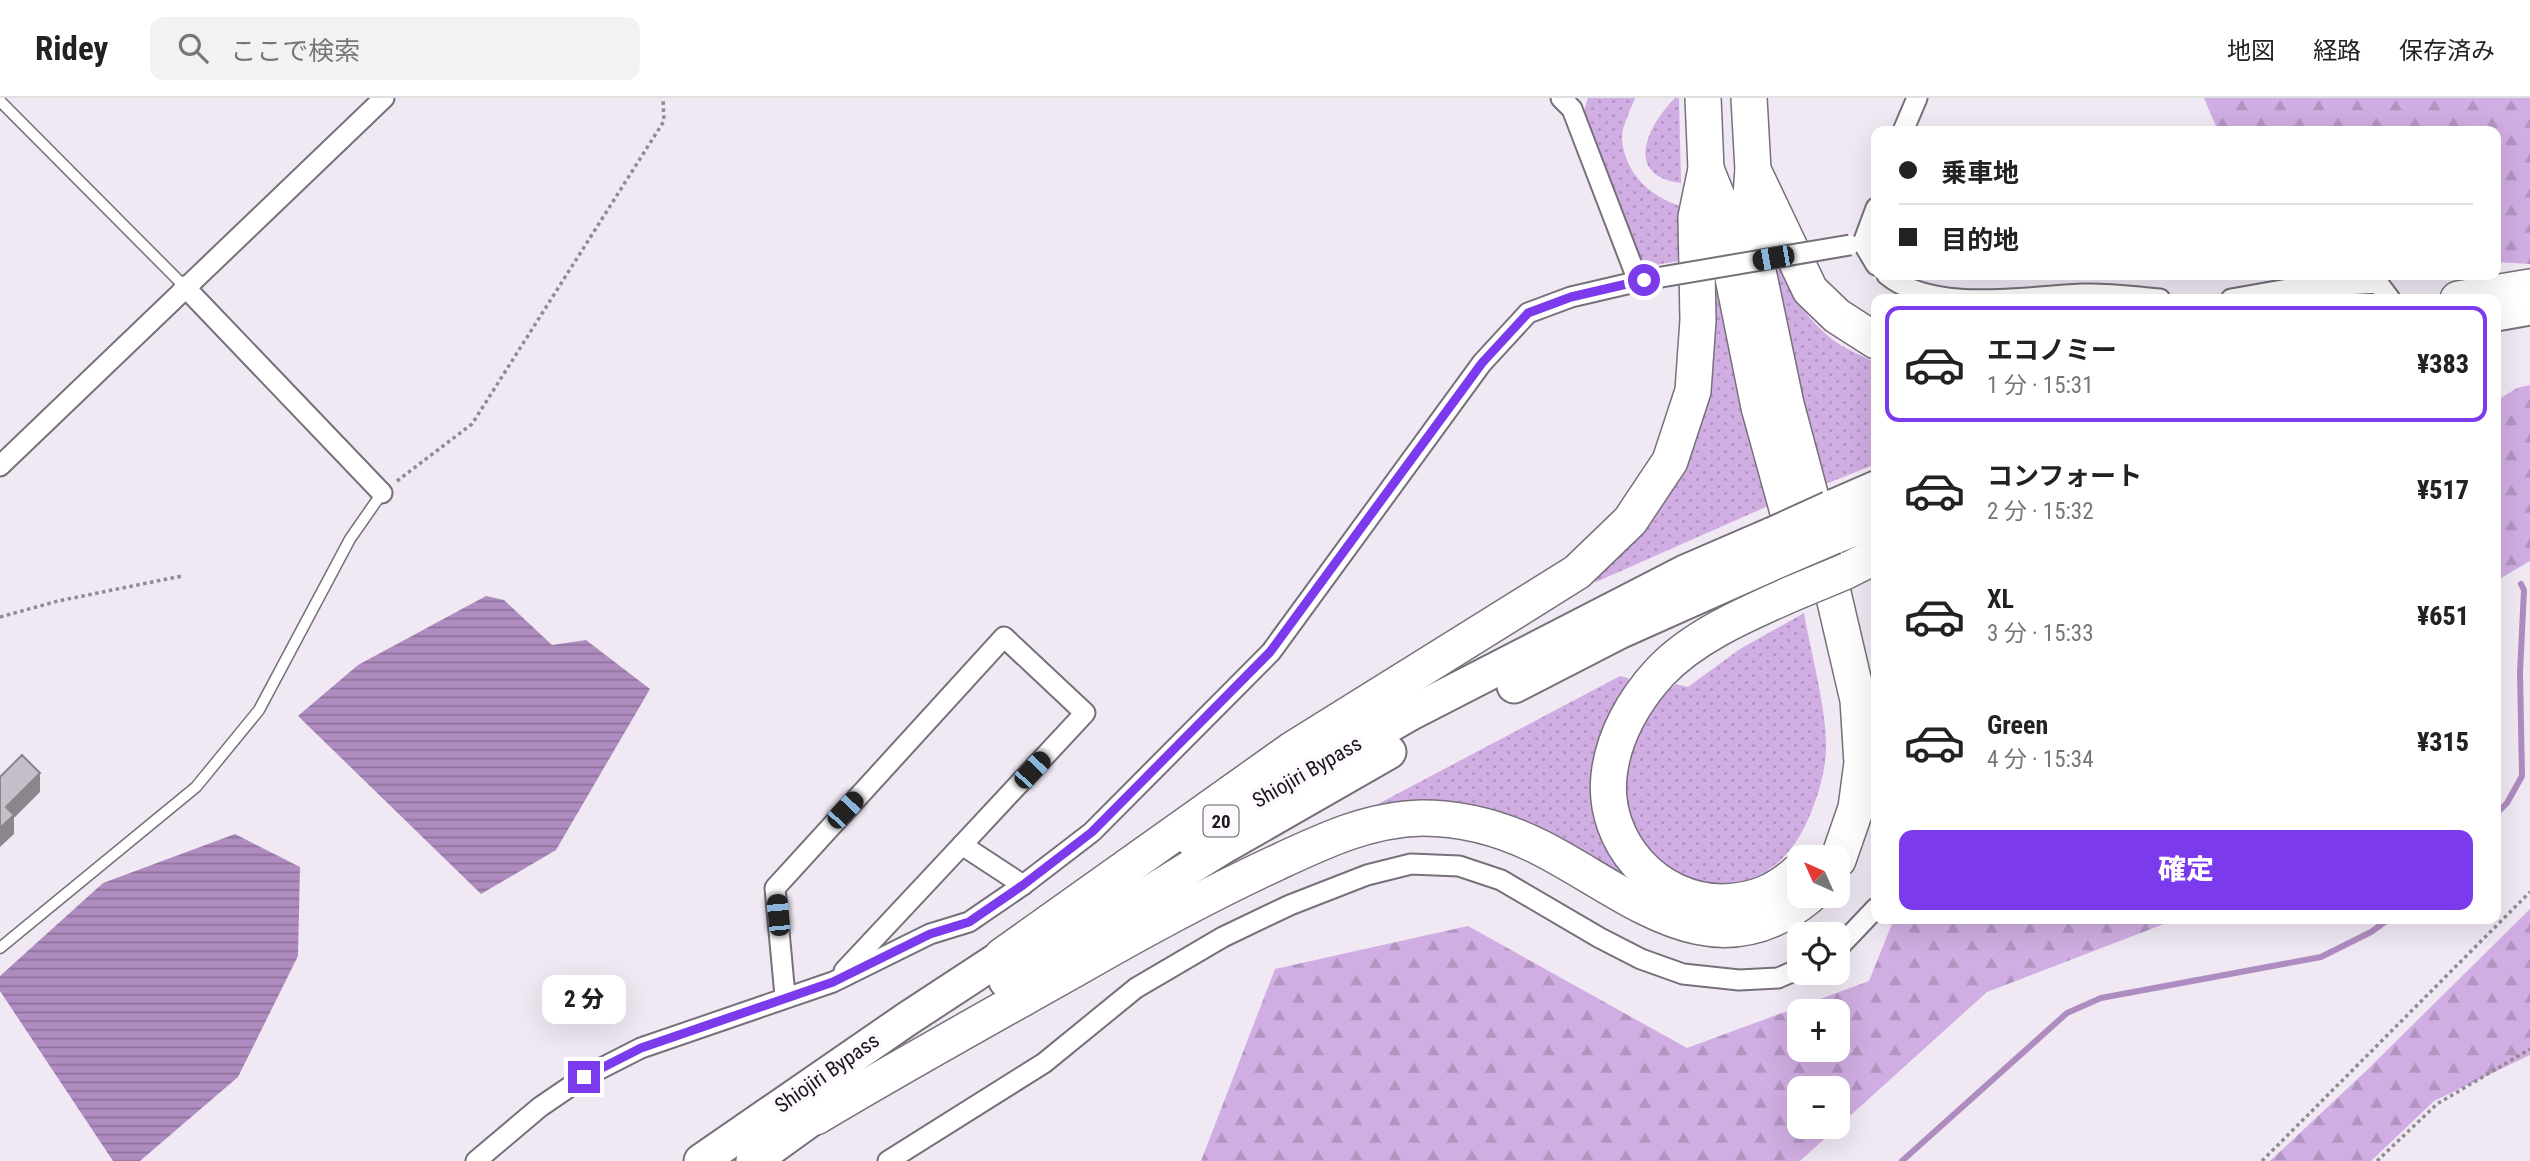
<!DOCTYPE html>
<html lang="ja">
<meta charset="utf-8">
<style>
body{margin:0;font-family:"Roboto Condensed","Noto Sans JP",sans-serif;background:#f2f2f2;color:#222;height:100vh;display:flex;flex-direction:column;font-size:26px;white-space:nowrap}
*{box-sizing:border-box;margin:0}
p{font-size:23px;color:#767676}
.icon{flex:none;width:38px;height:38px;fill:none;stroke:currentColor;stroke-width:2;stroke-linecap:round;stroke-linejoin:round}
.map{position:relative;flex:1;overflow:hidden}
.sheet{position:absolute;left:1871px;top:196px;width:630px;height:630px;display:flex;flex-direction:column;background:#fff;border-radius:14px;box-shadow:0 7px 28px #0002}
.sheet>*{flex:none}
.hud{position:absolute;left:1871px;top:28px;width:630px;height:154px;border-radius:14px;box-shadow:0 7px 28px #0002;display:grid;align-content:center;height:154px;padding:0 28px;background:#fff}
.needle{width:46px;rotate:315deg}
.buttons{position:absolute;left:1787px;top:747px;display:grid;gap:14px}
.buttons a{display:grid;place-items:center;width:63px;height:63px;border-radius:14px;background:#fff;box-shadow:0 7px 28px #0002;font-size:35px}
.end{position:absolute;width:32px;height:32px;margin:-16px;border:9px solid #7c3aed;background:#fff;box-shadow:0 0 0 4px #fff}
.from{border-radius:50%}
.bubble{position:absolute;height:49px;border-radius:14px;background:#fff;box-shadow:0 7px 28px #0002;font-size:23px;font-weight:800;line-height:49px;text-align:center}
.car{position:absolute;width:21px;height:42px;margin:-21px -10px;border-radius:9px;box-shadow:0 0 5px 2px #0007;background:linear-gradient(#222 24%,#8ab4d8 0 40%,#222 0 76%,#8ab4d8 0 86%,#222 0)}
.hud b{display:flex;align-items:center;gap:24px;height:66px;font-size:26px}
.hud b+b{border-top:2px solid #e0e0e0}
.hud i{width:18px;height:18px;background:#222}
ul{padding:12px 0 0;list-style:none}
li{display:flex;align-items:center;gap:21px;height:116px;margin:0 14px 10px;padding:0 14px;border:4px solid transparent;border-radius:14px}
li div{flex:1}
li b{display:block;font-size:26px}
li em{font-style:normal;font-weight:800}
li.current{border-color:#7c3aed}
li>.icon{width:63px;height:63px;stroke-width:1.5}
.button{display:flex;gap:14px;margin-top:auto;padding:14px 28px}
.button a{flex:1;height:80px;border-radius:14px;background:#7c3aed;color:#fff;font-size:28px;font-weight:800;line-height:80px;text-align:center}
header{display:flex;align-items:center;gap:42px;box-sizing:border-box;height:98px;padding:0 35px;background:#fff;border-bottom:2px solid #e0e0e0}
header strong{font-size:33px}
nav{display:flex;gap:38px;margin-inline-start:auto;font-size:24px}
.search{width:490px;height:63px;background:#f2f2f2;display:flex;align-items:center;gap:18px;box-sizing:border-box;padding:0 24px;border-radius:14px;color:#767676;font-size:26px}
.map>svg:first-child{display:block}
.green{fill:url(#green-dots)}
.forest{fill:url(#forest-firs);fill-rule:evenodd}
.water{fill:url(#water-rules)}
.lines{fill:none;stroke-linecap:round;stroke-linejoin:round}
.stream{stroke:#af8cc0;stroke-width:6}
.service-casing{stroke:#77707a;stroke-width:13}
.minor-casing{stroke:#77707a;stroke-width:23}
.trunk-casing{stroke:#77707a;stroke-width:37}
.motorway-casing{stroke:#77707a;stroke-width:38}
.path{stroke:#908b92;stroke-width:3.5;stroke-dasharray:3.5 3.5;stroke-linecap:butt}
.service{stroke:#fff;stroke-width:10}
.minor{stroke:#fff;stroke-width:19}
.trunk{stroke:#fff;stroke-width:33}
.motorway{stroke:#fff;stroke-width:35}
.minor-bridge-casing{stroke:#77707a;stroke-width:23;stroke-linecap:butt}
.trunk-bridge-casing{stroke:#77707a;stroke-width:37;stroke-linecap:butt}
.motorway-bridge-casing{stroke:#77707a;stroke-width:38;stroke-linecap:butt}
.minor-bridge{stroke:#fff;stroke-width:19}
.trunk-bridge{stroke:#fff;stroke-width:33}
.motorway-bridge{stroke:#fff;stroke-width:35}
.shaded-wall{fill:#8b868d}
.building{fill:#c6bfca;stroke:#8b868d;stroke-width:2}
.route{stroke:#7c3aed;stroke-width:9}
.labels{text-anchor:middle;stroke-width:7;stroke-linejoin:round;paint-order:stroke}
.shield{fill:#fcf8fe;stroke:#5f5c60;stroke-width:2}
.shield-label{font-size:19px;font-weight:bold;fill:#1c191d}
.street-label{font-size:21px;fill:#1c191d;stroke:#fcf8fe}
</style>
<header>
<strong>Ridey</strong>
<div class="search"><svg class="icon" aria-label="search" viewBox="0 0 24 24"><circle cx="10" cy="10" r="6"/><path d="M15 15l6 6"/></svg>ここで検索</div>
<nav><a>地図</a><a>経路</a><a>保存済み</a></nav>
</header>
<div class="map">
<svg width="2530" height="1063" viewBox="0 0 2530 1063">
<defs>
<pattern id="green-dots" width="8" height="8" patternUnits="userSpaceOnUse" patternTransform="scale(1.75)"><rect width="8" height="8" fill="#d0ade2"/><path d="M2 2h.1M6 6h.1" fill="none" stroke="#b294c1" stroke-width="1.8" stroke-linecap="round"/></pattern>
<pattern id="forest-firs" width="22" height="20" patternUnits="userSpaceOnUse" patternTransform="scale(1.75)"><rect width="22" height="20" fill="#d0ade2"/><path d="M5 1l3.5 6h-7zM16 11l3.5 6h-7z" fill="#b294c1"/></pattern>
<pattern id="water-rules" width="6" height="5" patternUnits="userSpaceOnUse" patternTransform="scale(1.75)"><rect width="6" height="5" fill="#af8cc0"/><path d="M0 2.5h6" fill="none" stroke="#8e729b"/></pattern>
</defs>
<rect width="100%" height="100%" fill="#f0e9f4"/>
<g class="green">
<path d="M1588 0H1635C1631 11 1621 30 1622 41 1625 77 1652 100 1684 109L1685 162 1643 169 1585 26 1583 16Z"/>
<path d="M1675 0H1679L1681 85C1623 78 1647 28 1675 0Z"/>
<path d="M1782 172C1788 197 1815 229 1836 244 1848 252 1863 258 1876 265V366L1818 389 1771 175Z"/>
<path d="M1715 185 1743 320 1768 408 1596 484 1594 480 1639 432 1708 186Z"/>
<path d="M1804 515C1811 556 1827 611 1826 652 1825 678 1816 705 1805 728 1734 871 1529 719 1676 586L1688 589 1740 551Z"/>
<path d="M1620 578 1628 580 1631 587C1622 600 1609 613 1604 627 1586 674 1587 724 1617 765 1624 775 1636 782 1645 789L1471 709 1418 702 1378 706Z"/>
</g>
<g class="forest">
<path d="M2204 0H2530V166L2496 164V33H2218Z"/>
<path d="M2530 287V463L2496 483V303L2517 290Z"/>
<path d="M2530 811V957L2434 1003 2371 1063H2270L2366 973Z"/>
<path d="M1894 821H2177L1987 894 1800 1063H1201L1275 871 1468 828 1687 950 1869 883ZM1799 914H1838V952H1799ZM1799 990H1838V1029H1799Z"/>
</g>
<g class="water">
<path d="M486 498 504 502 552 547 586 542 650 591 556 752 481 796 298 618 358 567Z"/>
<path d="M235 736 300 769 298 858 238 979 140 1063H113L0 893V878L103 785Z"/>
</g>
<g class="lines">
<g class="stream">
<path d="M2496 716 2507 705 2522 678 2520 574 2524 492 2521 486"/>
<path d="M1902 1063 2067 915 2101 900 2321 859 2371 834 2389 821"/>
</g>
<defs>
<g id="service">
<path d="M0 3 184 188"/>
<path d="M0 850 196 689 259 612 350 441 382 395"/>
</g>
<g id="minor">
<path d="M1561 0 1572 11 1638 183"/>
<path d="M1903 33 1917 0"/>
<path d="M1876 110 1863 145 1876 167"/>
<path d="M1887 177C1934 216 2027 198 2084 196 2109 195 2135 199 2160 201"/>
<path d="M184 188 382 395"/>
<path d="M2231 201 2294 190 2378 185 2390 201"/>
<path d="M0 368 384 0"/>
<path d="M1838 850 1876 810"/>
<path d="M844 873 962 747 1023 787"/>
<path d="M785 898 775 790 1004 539 1085 615 962 747"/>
<path d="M476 1063 540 1009 584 979 641 950 833 884 930 836 969 824 1023 787 1092 734 1271 554 1482 265 1528 215 1571 199 1644 182"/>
<path d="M888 1063 1044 965 1136 890 1223 839 1290 807 1367 777 1411 766 1459 768 1501 782 1600 840 1641 861 1683 876 1739 882 1778 880 1799 871"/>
</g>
<g id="trunk">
<path d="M2496 216 2530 210"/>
<path d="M1830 410 1876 390"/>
<path d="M1834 439 1876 423"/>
<path d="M1514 588 1619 534 1778 463"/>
<path d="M1191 741 1413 614 1685 474 1773 436"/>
<path d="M1006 883 1223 749 1389 654"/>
<path d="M701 1063 907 921 1026 843"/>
<path d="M753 1063 839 1001"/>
</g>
<g id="motorway">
<path d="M1749 0 1753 72 1749 120 1754 154 1786 306 1810 396 1858 602 1862 665 1856 710 1838 762"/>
<path d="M1706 71 1725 118 1729 160 1759 309 1800 458"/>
<path d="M1753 72 1810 192 1837 218 1876 243"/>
<path d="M2458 201 2530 189"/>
<path d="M1844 474 1876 458"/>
<path d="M1791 496C1746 516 1694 538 1660 574 1634 602 1613 639 1609 678 1602 744 1656 804 1723 804 1754 803 1776 794 1799 773"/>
<path d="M1002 858 1293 651 1577 474 1630 423 1670 363 1693 293 1698 222 1696 119 1706 71 1703 0"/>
<path d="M816 1019C901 968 988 920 1075 871 1141 833 1207 797 1276 765 1323 743 1369 721 1422 720 1463 720 1503 731 1539 749 1627 793 1712 879 1809 798"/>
</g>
</defs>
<use href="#service" class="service-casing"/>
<use href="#minor" class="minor-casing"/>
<use href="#trunk" class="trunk-casing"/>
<use href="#motorway" class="motorway-casing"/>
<g class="path">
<path d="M397 383 472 326 664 23 663 0"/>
<path d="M0 519 58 503 182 478"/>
<path d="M2262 1063 2530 794"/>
<path d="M2377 1063 2437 1006 2530 951"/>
</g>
<use href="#service" class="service"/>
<use href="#minor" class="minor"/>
<use href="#trunk" class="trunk"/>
<use href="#motorway" class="motorway"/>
<defs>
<path id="minor-bridge" d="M1644 182 1850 147"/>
<g id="trunk-bridge">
<path d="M1773 436 1830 410"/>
<path d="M1778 463 1834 439"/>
</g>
<path id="motorway-bridge" d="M1791 496 1844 474"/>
</defs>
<use href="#minor-bridge" class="minor-bridge-casing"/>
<use href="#trunk-bridge" class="trunk-bridge-casing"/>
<use href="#motorway-bridge" class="motorway-bridge-casing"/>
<use href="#minor-bridge" class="minor-bridge"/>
<use href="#trunk-bridge" class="trunk-bridge"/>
<use href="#motorway-bridge" class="motorway-bridge"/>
</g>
<path class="shaded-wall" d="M40 675V694L14 720V736L0 749V730L6 709Z"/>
<path class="building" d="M22 657 40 675 6 709 14 717 0 730V679Z"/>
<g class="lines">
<path class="route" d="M584 979 641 950 833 884 930 836 969 824 1023 787 1092 734 1270 554 1482 265 1528 215 1571 199 1644 182"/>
</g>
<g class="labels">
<rect class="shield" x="1203.5" y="707.5" width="35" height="31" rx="5"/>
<g class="shield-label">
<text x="1221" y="730">20</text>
</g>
<g class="street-label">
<text transform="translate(1307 674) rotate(-30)" y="7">Shiojiri Bypass</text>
<text transform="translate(827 975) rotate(-35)" y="7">Shiojiri Bypass</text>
</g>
</g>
</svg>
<div class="buttons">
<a><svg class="needle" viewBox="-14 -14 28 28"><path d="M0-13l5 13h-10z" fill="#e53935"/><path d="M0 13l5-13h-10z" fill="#767676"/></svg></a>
<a><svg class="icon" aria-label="locate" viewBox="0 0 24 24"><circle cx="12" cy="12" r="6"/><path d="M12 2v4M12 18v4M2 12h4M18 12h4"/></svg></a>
<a>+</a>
<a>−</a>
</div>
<i class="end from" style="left:1644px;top:182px"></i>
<i class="end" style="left:584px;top:979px"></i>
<div class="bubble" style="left:542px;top:877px;width:84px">2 分</div>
<i class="car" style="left:1773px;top:160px;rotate:260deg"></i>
<i class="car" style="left:1032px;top:672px;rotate:43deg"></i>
<i class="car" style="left:845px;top:712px;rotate:43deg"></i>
<i class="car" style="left:778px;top:817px;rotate:355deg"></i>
<div class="hud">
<b><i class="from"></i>乗車地</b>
<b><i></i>目的地</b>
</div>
<section class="sheet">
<ul>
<li class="current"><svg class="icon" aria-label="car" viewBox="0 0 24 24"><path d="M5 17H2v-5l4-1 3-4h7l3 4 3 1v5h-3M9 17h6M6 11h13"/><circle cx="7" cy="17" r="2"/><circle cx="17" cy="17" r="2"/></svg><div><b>エコノミー</b><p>1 分 · 15:31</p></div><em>¥383</em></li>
<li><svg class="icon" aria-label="car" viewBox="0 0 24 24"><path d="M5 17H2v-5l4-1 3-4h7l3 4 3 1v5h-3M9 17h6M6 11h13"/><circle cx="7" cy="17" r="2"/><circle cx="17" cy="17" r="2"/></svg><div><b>コンフォート</b><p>2 分 · 15:32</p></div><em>¥517</em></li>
<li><svg class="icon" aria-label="car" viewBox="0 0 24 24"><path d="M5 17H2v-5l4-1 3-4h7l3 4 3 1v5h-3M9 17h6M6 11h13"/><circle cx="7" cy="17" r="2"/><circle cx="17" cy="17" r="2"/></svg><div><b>XL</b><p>3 分 · 15:33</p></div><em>¥651</em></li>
<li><svg class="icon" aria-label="car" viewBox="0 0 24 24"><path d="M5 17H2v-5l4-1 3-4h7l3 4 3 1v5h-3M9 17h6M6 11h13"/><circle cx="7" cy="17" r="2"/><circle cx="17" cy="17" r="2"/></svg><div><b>Green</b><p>4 分 · 15:34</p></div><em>¥315</em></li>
</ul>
<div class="button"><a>確定</a></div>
</section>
</div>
